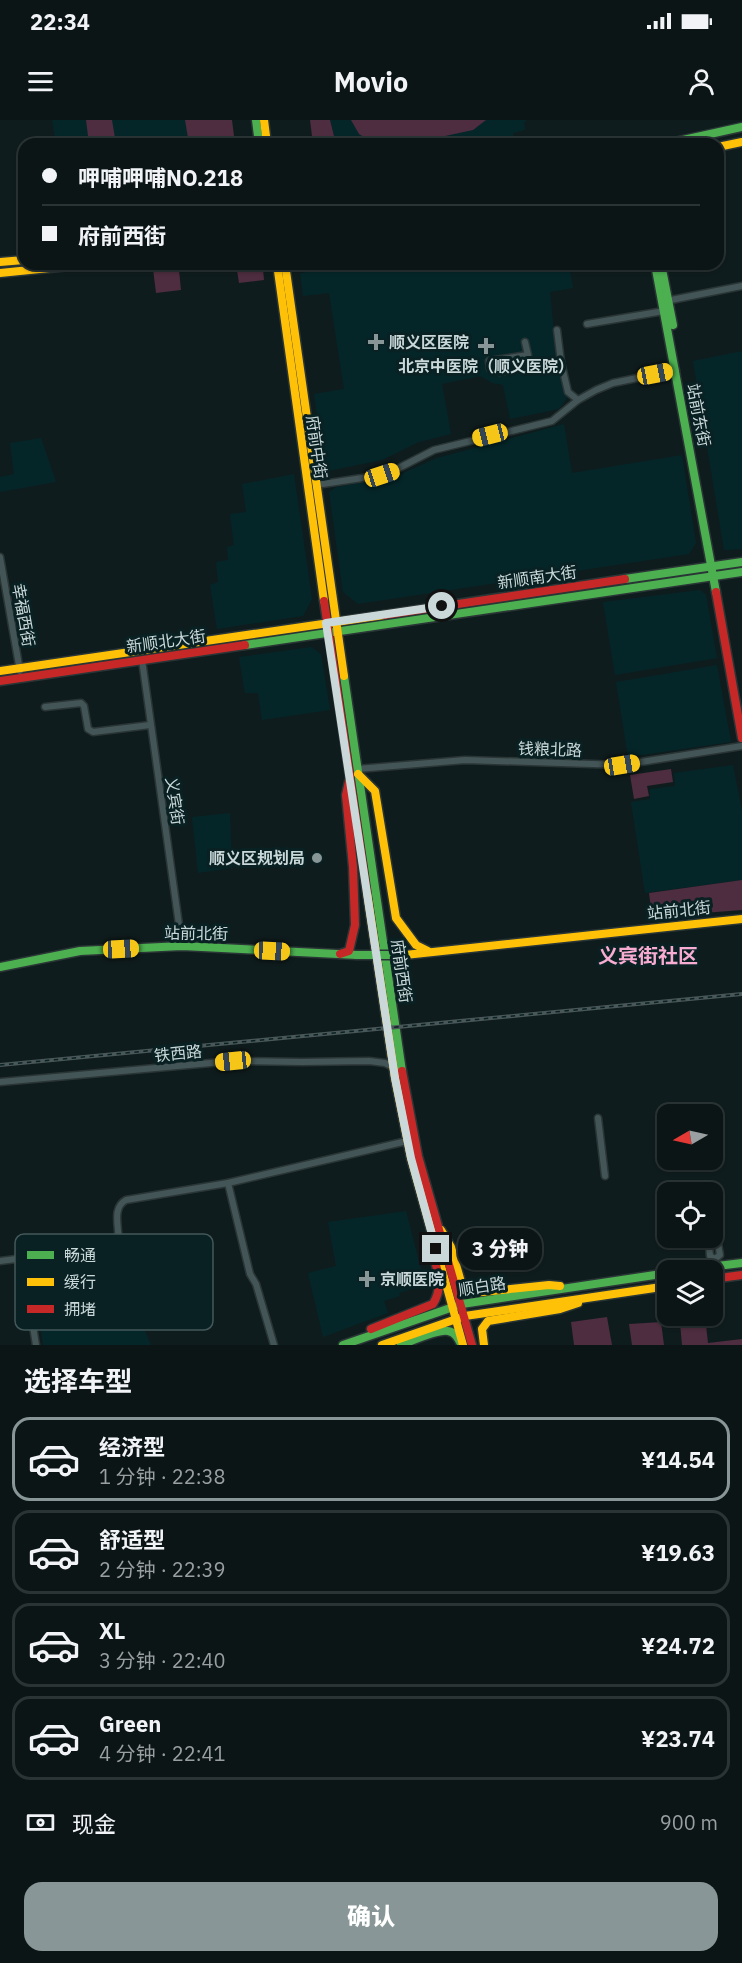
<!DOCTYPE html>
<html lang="zh">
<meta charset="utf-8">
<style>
body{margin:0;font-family:"IBM Plex Sans","Noto Sans SC",sans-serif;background:#141e1f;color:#f1f3f6;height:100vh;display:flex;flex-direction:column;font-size:22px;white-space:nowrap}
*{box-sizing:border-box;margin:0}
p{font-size:20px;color:#9a9fa1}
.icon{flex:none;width:33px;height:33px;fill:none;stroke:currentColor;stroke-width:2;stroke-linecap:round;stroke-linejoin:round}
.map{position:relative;height:1225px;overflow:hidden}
.panel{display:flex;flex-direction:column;background:#0b1516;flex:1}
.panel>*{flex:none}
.top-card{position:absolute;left:18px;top:18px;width:706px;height:132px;border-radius:18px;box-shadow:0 2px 4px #0004,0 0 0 2px #2b3435;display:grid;align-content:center;height:132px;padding:0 24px;background:#0b1516}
.needle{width:39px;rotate:261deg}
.buttons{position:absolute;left:657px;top:984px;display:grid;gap:12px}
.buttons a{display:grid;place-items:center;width:66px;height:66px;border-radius:12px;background:#0b1516;box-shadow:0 2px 4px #0004,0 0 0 2px #2b3435;font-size:30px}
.end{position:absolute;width:27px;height:27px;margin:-14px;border:8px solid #cad8d9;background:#111;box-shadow:0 0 0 3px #111}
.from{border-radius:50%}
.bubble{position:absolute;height:42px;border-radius:18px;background:#0b1516;box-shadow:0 2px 4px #0004,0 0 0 2px #2b3435;font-size:20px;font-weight:800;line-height:42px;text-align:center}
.car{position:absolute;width:18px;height:36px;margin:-18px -9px;border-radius:8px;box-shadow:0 0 4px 2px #0007;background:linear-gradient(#f5c518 24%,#345 0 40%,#f5c518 0 76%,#345 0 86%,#f5c518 0)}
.top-card b{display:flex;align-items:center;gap:21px;height:57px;font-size:22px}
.top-card b+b{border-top:2px solid #2b3435}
.top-card i{width:15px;height:15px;background:#f1f3f6}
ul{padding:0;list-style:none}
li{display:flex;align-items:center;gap:18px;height:84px;margin:0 12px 9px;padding:0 12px;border:3px solid #2b3435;border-radius:18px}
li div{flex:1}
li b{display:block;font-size:22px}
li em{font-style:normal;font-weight:800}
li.selected{border-color:#899697}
li>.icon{width:54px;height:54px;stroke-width:1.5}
h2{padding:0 24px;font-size:27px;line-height:72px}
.pay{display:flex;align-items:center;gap:15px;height:66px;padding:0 24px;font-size:22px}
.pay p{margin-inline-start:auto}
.button{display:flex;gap:12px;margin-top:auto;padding:12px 24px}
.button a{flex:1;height:69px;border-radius:18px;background:#899697;color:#fff;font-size:24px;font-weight:800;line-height:69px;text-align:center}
.status{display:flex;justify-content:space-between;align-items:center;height:42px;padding:0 30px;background:#0b1516;direction:ltr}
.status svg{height:16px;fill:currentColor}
header{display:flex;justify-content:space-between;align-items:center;height:78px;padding:0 24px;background:#0b1516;font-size:27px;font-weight:800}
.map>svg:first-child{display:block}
.built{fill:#052629}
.green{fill:#4d2d3f}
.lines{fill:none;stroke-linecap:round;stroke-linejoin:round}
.street-casing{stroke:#2a3536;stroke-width:9}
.fast-casing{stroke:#2a3536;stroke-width:11}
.slow-casing{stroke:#2a3536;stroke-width:11}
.jam-casing{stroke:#2a3536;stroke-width:11}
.street{stroke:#445557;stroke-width:6}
.fast{stroke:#4caf50;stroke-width:8}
.slow{stroke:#ffc107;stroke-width:8}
.jam{stroke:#c62828;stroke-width:8}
.rail-casing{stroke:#4a5758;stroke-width:4}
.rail{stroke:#092123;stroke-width:1.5;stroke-dasharray:4.5;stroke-linecap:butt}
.fast-bridge-casing{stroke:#2a3536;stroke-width:11;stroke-linecap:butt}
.fast-bridge{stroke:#4caf50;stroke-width:8}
.route{stroke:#cad8d9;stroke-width:8}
.poi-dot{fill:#899697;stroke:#092123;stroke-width:2}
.labels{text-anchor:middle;stroke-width:6;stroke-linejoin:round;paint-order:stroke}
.poi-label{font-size:16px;font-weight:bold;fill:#cad8d9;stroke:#092123;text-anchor:start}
.street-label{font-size:16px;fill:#cad8d9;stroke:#092123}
.quarter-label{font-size:20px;font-weight:bold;fill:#f8acd2;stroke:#092123}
.key{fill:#092123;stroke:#43585a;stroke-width:1.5}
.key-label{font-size:16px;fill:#cad8d9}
</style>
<div class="status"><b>22:34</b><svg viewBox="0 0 49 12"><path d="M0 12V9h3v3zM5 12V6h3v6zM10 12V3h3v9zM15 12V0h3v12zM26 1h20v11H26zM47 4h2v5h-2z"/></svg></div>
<header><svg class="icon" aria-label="menu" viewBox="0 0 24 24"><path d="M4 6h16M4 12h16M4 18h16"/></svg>Movio<svg class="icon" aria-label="person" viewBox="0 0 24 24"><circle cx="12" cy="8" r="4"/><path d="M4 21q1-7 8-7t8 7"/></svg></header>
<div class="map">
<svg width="742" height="1225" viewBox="0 0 742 1225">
<rect width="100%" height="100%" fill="#0f1c1d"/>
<g class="built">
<path d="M52 0H232L235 24H56Z"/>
<path d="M330 0H526V1L524 2 525 10 513 13 515 24H336Z"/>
<path d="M323 144H569L573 168 550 172 557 243 567 278 559 289 510 299 503 265 492 263 480 256 442 264 451 314 419 322 382 340 328 351 324 347 314 274 344 269 329 173 303 176 300 153 323 150Z"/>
<path d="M742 231V429L724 430 693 241Z"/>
<path d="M564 304 572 353 682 335 696 423 689 434 358 484 343 472 329 372 336 367 396 356 437 338Z"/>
<path d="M41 318 56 362 0 372V357L14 354 10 323Z"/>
<path d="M294 354 312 479 303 496 217 509 210 465 218 462 216 442 228 440 227 427 234 425 230 394 246 392 242 364Z"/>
<path d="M700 470 706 475 717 538 615 555 603 482Z"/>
<path d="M311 527 321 534 330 590 262 600 258 573H245L239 537Z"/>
<path d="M717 545 731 622 628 637 616 562Z"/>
<path d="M733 645 742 691V760L645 773 631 682 650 679V669L675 666 674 653Z"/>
<path d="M230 693 232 748 198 753 192 697Z"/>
<path d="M406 1091 425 1165 399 1173 400 1176 384 1181 388 1193 323 1217 308 1153 336 1146 328 1102Z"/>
<path d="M136 1190 151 1225H43L41 1210 73 1207 74 1200Z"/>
</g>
<g class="green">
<path d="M86 0H112L116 24H89Z"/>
<path d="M185 0H232L235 24H189Z"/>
<path d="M310 0H330L336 24H313Z"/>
<path d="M351 0H486L473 10 408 24H375L359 14Z"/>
<path d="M236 144H255L263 149 264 160 239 163Z"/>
<path d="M153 149 179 150 181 170 156 173Z"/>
<path d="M671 649 673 662 647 666 649 676 634 679 630 655Z"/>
<path d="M742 760V790L652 797 649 773Z"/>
<path d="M691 1196H705L708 1223 742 1219V1225H682L680 1203 691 1202Z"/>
<path d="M607 1197 612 1225H574L571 1202Z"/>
<path d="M661 1202 664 1225H632L629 1204Z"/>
</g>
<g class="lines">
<defs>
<g id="street">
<path d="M666 181 742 166"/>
<path d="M587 204 664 191"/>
<path d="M557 210 561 242 568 272 578 280"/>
<path d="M525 222 528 235 489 241 490 249 500 252 561 242"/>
<path d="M316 365 382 355 393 351 434 330 552 301 578 280 596 270 613 263 676 250"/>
<path d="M0 437 20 551"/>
<path d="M142 540 182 826"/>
<path d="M45 587 81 583 84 586 88 609 93 612 150 605"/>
<path d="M357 649 465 640 622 645 742 626"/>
<path d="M0 962 233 941 302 942 369 941 385 943 393 947"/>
<path d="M598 998 605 1056"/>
<path d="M709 1125 710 1136 715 1139 716 1146"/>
<path d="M22 1138 36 1225"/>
<path d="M715 1139 720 1135 718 1124"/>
<path d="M0 1141 118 1126C121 1110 110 1089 126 1080L228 1063"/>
<path d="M274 1225 256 1164 250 1154 228 1063 407 1021"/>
</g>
<g id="fast">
<path d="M256 0 259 24"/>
<path d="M665 24 742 7"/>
<path d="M655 144 716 472"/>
<path d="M661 144 673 205"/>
<path d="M625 459 742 442"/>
<path d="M245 525 742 452"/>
<path d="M344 556 402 951"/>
<path d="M0 847 80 831 182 826 357 835"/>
<path d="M685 1150 742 1143"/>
<path d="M343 1225 462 1184 668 1153"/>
<path d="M401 1225C412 1221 437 1209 448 1211 455 1212 458 1218 461 1224"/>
</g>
<g id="slow">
<path d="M264 0 267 24"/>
<path d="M718 27 742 22"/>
<path d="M0 142 24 140"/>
<path d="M277 144 324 481"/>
<path d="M285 144 344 556"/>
<path d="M0 153 89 144"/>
<path d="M0 551 384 495"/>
<path d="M358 654 375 671 396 798 416 825 428 831"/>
<path d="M367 772 395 958 411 1038 463 1225"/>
<path d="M405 835 742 799"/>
<path d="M441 1110 451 1127 461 1162 464 1167 473 1173 549 1165 560 1166"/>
<path d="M382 1225 465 1196 668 1166"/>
<path d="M484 1225 482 1209 488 1201 560 1189 578 1183"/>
</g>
<g id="jam">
<path d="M716 472 742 618"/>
<path d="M324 481 367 772"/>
<path d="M384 495 625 459"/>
<path d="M0 561 245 525"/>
<path d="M340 834 349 831 355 805 353 747 346 675 349 662"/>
<path d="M402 951 418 1036 472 1225"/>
<path d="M712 1159 742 1155"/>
<path d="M371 1209 433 1184C448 1159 430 1141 431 1115"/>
</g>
</defs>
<use href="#street" class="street-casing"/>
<use href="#fast" class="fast-casing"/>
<use href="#slow" class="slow-casing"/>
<use href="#jam" class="jam-casing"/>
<use href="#street" class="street"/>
<use href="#fast" class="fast"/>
<use href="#slow" class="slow"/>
<use href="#jam" class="jam"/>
<defs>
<path id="rail" d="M0 945 742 874"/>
</defs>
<use href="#rail" class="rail-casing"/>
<use href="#rail" class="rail"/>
<defs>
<path id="fast-bridge" d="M357 835H405"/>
</defs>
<use href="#fast-bridge" class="fast-bridge-casing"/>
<use href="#fast-bridge" class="fast-bridge"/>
</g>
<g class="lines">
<path class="route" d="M436 1129 411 1038 395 958 326 503 442 486"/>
</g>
<g class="poi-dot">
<path d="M373 213h6v6h6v6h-6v6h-6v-6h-6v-6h6z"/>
<path d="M483 217h6v6h6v6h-6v6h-6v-6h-6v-6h6z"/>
<circle cx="317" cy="738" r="6"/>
<path d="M364 1150h6v6h6v6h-6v6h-6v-6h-6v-6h6z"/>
</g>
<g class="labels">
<g class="poi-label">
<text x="389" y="228">顺义区医院</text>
<text x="486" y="252" text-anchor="middle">北京中医院（顺义医院）</text>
<text x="305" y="744" text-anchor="end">顺义区规划局</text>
<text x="380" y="1165">京顺医院</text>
</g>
<g class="street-label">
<text transform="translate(699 295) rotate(79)" y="6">站前东街</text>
<text transform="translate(317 327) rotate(82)" y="6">府前中街</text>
<text transform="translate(537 457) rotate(-8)" y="6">新顺南大街</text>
<text transform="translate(24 495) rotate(80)" y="6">幸福西街</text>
<text transform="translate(166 521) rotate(-8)" y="6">新顺北大街</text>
<text transform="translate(550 629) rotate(2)" y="6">钱粮北路</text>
<text transform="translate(175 681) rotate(82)" y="6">义宾街</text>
<text transform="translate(679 790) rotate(-6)" y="6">站前北街</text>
<text transform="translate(196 813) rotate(1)" y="6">站前北街</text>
<text transform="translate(402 851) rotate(82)" y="6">府前西街</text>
<text transform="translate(178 933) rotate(-6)" y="6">铁西路</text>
<text transform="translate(482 1166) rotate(-9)" y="6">顺白路</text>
</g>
<g class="quarter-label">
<text x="648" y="843">义宾街社区</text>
</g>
</g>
<rect x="15" y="1114" width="198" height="96" rx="9" class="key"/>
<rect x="27" y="1131" width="27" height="8" fill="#4caf50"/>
<rect x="27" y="1158" width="27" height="8" fill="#ffc107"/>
<rect x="27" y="1185" width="27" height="8" fill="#c62828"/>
<g class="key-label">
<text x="64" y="1141">畅通</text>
<text x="64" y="1168">缓行</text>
<text x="64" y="1195">拥堵</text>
</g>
</svg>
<div class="buttons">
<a><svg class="needle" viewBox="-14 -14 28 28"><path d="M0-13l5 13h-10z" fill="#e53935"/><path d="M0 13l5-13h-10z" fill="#9a9fa1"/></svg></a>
<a><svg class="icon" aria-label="locate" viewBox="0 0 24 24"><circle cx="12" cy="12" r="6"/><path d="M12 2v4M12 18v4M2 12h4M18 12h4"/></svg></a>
<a><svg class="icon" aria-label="layers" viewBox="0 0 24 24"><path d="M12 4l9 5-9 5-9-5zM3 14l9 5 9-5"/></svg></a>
</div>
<i class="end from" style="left:442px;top:486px"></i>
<i class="end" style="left:436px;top:1129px"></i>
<div class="bubble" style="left:458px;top:1108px;width:84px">3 分钟</div>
<i class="car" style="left:655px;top:254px;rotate:79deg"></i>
<i class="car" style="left:490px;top:315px;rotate:256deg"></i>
<i class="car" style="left:382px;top:355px;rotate:72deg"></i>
<i class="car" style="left:622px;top:645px;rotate:81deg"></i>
<i class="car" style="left:121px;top:829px;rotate:87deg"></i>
<i class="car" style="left:272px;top:831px;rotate:93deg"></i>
<i class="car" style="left:233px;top:941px;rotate:264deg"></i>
<div class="top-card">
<b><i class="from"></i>呷哺呷哺NO.218</b>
<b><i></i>府前西街</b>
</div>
</div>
<section class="panel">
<h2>选择车型</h2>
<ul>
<li class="selected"><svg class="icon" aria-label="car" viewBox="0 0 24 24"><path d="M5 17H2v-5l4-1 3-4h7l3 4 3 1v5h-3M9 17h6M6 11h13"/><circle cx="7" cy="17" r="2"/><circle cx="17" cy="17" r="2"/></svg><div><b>经济型</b><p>1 分钟 · 22:38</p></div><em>¥14.54</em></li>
<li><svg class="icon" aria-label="car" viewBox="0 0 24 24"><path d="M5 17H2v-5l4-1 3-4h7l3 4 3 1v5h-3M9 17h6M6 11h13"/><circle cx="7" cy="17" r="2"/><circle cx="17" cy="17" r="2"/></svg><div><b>舒适型</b><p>2 分钟 · 22:39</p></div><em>¥19.63</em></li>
<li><svg class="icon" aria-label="car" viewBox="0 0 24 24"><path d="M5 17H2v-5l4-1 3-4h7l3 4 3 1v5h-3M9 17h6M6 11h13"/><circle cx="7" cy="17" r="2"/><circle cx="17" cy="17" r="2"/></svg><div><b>XL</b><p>3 分钟 · 22:40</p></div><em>¥24.72</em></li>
<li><svg class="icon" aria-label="car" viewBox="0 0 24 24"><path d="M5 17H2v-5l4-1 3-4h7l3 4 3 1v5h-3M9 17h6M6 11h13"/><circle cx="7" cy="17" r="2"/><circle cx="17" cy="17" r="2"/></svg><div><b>Green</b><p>4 分钟 · 22:41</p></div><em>¥23.74</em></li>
</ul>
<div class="pay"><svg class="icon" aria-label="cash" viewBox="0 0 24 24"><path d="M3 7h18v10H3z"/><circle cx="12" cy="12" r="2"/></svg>现金<p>900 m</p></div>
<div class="button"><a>确认</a></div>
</section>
